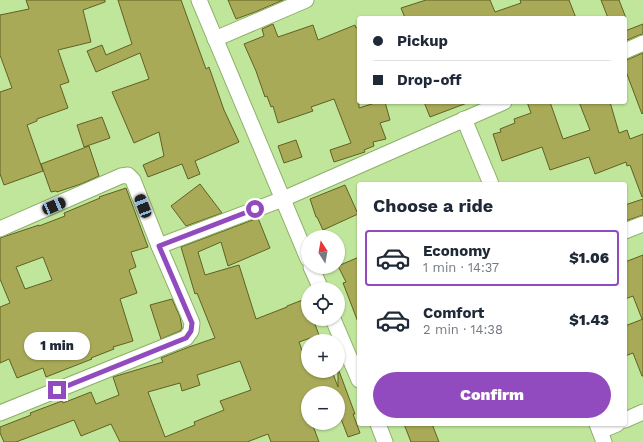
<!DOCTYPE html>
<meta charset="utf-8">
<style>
body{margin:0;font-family:"Work Sans",sans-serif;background:#f2f2f3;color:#1f2937;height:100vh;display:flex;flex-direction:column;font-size:15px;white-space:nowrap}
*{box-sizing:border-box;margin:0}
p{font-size:13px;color:#747a83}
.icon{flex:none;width:22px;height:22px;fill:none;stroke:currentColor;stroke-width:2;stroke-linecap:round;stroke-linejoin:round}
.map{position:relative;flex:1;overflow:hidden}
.details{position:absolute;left:357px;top:182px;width:270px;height:244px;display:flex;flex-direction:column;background:#fff;border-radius:4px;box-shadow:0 1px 3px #0004}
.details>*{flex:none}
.guide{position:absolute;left:357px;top:16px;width:270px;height:88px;border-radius:4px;box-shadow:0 1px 3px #0004;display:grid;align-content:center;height:88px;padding:0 16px;background:#fff}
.needle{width:26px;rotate:349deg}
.buttons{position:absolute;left:301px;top:230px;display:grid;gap:8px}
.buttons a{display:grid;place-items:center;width:44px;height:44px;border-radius:50%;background:#fff;box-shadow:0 1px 3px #0004;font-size:20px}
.end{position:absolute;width:18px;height:18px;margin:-9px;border:5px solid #924bbe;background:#fff;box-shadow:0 0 0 2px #fff}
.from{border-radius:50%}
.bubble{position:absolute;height:28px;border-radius:14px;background:#fff;box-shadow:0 1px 3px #0004;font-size:13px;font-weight:800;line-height:28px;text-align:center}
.car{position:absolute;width:12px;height:24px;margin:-12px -6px;border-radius:5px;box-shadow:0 0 3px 1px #0007;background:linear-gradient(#222 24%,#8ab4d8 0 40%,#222 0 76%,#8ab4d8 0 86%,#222 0)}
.guide b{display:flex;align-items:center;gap:14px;height:38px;font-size:15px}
.guide b+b{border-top:1px solid #e0e1e3}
.guide i{width:10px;height:10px;background:#1f2937}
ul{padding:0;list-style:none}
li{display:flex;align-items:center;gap:12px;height:56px;margin:0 8px 6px;padding:0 8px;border:2px solid transparent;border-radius:4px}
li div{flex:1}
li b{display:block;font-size:15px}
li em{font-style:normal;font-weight:800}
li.active{border-color:#924bbe}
li>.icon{width:36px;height:36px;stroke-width:1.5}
h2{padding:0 16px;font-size:18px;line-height:48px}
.button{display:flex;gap:8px;margin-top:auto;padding:8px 16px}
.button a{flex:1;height:46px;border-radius:24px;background:#924bbe;color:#fff;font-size:16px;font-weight:800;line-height:46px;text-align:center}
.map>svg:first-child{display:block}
.building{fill:#a8aa57;stroke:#606121;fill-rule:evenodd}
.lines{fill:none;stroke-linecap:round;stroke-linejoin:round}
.minor-casing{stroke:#8cb067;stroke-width:17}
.minor{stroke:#fff;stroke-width:15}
.route{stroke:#924bbe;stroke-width:5}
</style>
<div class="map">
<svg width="643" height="442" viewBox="0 0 643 442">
<rect width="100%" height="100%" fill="#c0e69b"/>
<g class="building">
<path d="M26 0H105V2L83 10 91 42 58 50 69 82 60 85 68 108 37 119V121L27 125 43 171 4 185 0 174V92L12 88 0 55V15L29 9Z"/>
<path d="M118 0H181L206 69 209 67 224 110 239 142 195 161 200 174 188 179 182 164 148 177 143 165 164 156 159 132 134 143 112 92 149 79 140 53 96 72 87 51 102 45 106 55 132 44Z"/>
<path d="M228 0H283L255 12 236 19Z"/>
<path d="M426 0H490L495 12 521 3 520 0H569L576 18H405L401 8Z"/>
<path d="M601 0H619L626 18H608Z"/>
<path d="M273 24 278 37 313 25 318 40 355 25 356 28 359 27V108L378 102H385L390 120 380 123 386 139 373 142 374 146 364 150 365 152 334 162 330 150 351 143 334 99 311 107 313 111 278 123 273 106 271 107 267 96 265 97 256 71 244 44 264 36 262 29Z"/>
<path d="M643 24V34L639 35 625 41V31Z"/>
<path d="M643 53V113L642 114 625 69V60L629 59Z"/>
<path d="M424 102H467V103L430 117Z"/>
<path d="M527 102H550L563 139 590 130 579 102H610L619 133 627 130 630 139 643 134V197H642L630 165 627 166 626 162 595 174 589 157 550 170 542 147 502 161 493 134 501 132 500 129 515 123 514 119 531 113Z"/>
<path d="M102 117 110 138 84 147 77 125Z"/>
<path d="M296 140 302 157 284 163 278 146Z"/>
<path d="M89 146 99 176 81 184 57 192 56 191 51 192 41 164Z"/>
<path d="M200 184 222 213 186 226 171 206Z"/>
<path d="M345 185 358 214 323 230 317 217H316L310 199Z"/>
<path d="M126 188 148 247 131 252 136 267 129 270 137 293 120 299 133 341 113 347 114 349 91 358 92 359 46 377 43 368 17 378 9 359 0 363V307L10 303 0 279V238L39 225V226L65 216 64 213 100 198 99 197ZM43 257 52 280 25 289 16 267Z"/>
<path d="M643 199V215L625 221V205Z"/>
<path d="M258 218 270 248 228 266 221 242 198 252 205 275 239 265 256 319 287 307V306L305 299 308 307V319H313L319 335 299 342 308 367V371H332L338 387V372L339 371 355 414H353L360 433 348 437 338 411V393H308V423H312L319 442H271L268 434 247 442H120L111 424 81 436 74 420 16 442H4L0 433V427L31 415 30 413 62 401 63 403 91 392 96 404 119 395 113 377 163 362 161 358 189 347 215 338 197 293 195 294 181 247ZM240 361 251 390 220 401 224 410 194 422 195 425 165 437 148 392 180 383 182 391 200 385 197 375Z"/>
<path d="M643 255V318L642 319 633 296 625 299V262Z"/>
<path d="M359 257V321L358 322 343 283 346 282 338 266Z"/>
<path d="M172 299 180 317 182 328 180 331 161 339 150 305Z"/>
<path d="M643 319V376H642L633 353 625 356V326Z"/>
<path d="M404 424H432L439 442H411Z"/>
</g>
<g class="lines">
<defs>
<g id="minor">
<path d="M199 0 308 259"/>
<path d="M215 39 306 0"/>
<path d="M625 51 643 43"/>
<path d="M464 119 491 184"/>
<path d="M0 229 121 176 128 175 133 180 159 246 192 323 191 331 186 338 0 413"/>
<path d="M625 231 643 224"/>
<path d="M159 246 283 199 504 102"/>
<path d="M311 267 321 289"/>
<path d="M333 319 359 380"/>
<path d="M625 420 643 412"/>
<path d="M378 424 385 442"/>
<path d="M597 424 604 442"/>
<path d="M600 431 617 424"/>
</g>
</defs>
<use href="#minor" class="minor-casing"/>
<use href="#minor" class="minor"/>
</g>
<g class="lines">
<path class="route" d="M57 390 186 338 191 331 192 323 159 246 255 209"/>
</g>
</svg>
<div class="buttons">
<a><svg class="needle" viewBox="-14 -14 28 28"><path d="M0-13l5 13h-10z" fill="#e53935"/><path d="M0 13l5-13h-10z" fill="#747a83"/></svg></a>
<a><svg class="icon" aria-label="locate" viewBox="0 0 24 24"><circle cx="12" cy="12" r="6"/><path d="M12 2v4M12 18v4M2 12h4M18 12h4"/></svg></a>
<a>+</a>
<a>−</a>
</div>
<i class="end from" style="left:255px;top:209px"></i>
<i class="end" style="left:57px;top:390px"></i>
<div class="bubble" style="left:24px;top:332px;width:66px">1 min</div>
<i class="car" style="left:54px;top:206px;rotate:67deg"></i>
<i class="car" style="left:143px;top:206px;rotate:339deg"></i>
<div class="guide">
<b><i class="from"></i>Pickup</b>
<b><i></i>Drop-off</b>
</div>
<section class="details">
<h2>Choose a ride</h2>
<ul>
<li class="active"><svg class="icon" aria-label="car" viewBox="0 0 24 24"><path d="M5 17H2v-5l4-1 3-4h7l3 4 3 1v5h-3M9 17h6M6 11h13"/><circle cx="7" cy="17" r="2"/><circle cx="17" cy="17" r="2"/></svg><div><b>Economy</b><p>1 min · 14:37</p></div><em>$1.06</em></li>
<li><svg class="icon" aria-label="car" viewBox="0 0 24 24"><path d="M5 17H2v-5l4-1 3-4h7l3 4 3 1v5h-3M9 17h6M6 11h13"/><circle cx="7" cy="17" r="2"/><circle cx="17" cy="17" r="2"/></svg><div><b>Comfort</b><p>2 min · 14:38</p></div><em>$1.43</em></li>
</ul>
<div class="button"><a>Confirm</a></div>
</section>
</div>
